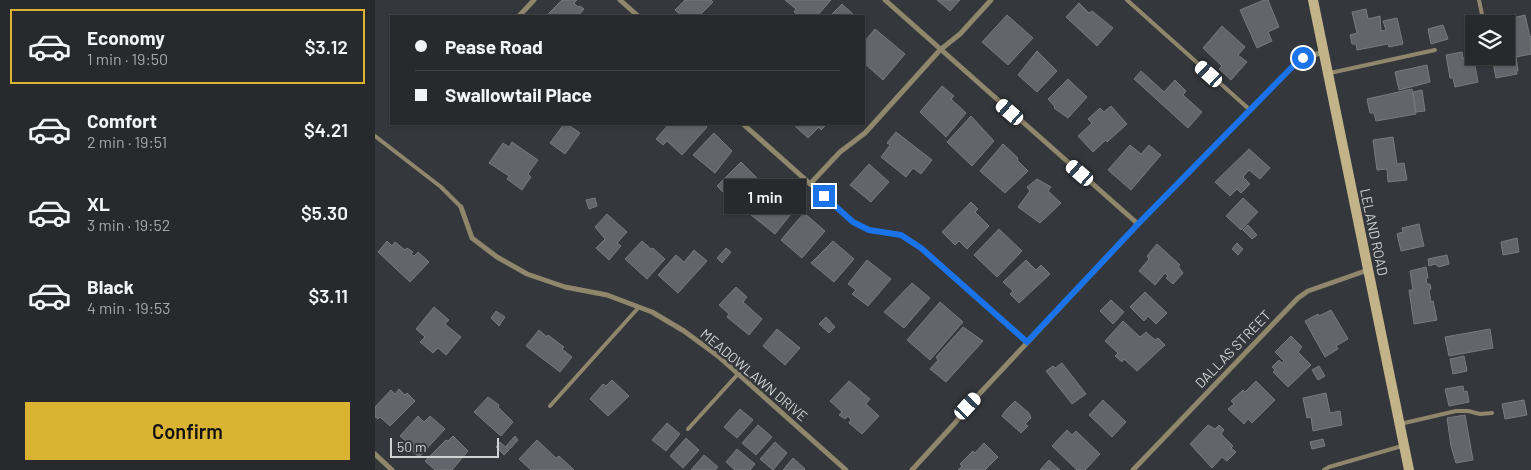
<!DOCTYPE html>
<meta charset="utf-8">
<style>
body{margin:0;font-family:Barlow,sans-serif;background:#333538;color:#f1f3f6;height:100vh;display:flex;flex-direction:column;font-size:19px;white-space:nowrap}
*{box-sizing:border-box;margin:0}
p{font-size:16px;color:#a4a6a9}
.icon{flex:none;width:28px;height:28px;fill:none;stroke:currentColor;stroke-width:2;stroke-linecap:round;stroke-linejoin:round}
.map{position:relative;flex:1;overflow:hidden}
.details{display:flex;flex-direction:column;background:#27292c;width:375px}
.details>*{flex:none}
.guide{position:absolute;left:15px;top:15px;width:475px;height:110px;border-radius:0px;box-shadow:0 1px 4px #0004,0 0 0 1px #434548;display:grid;align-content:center;height:110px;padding:0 25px;background:#27292c}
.buttons{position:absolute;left:1090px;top:15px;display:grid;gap:10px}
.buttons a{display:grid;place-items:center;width:50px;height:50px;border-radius:0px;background:#27292c;box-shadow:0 1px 4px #0004,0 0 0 1px #434548;font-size:25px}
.scale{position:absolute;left:15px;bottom:12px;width:109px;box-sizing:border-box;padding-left:5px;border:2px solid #d0d2d4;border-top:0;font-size:14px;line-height:18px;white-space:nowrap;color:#d0d2d4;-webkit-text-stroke:4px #34373b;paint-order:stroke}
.end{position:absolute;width:22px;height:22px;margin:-11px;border:6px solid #1a73e8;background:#fff;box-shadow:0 0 0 2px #fff}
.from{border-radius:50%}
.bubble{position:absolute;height:35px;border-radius:0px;background:#27292c;box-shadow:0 1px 4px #0004,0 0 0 1px #434548;font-size:16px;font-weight:600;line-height:35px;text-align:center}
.car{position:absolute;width:15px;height:30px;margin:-15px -8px;border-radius:6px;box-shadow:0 0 4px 1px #0007;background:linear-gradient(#fff 24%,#345 0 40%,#fff 0 76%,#345 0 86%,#fff 0)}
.guide b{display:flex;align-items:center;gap:18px;height:48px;font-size:19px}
.guide b+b{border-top:1px solid #434548}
.guide i{width:12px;height:12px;background:#f1f3f6}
ul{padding:9px 0 0;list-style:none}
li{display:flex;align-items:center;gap:15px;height:75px;margin:0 10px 8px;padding:0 15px;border:2px solid transparent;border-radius:0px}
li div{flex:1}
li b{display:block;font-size:19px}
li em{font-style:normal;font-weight:600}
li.active{border-color:#dab333}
li>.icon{width:45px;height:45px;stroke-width:1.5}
.button{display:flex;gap:10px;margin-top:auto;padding:10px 25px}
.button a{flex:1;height:58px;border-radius:0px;background:#dab333;color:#111;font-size:20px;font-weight:600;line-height:58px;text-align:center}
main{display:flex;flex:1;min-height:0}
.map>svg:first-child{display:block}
.building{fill:#626569;stroke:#787a7f}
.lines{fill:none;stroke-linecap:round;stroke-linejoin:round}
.service{stroke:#90866b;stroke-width:4}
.minor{stroke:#90866b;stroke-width:5}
.secondary{stroke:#c3b388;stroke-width:10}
.route{stroke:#1a73e8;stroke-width:6}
.labels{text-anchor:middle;stroke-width:5;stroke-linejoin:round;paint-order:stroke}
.street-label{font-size:14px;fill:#d0d2d4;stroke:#34373b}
</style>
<main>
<section class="details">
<ul>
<li class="active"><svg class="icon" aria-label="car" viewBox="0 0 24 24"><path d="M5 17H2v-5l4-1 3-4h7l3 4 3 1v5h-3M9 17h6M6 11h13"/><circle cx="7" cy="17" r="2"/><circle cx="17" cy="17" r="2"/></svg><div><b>Economy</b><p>1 min · 19:50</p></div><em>$3.12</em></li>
<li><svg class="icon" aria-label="car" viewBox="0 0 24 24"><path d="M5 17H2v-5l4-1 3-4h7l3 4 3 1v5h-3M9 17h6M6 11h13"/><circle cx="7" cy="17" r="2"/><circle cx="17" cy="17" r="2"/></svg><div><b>Comfort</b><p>2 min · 19:51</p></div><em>$4.21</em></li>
<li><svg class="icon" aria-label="car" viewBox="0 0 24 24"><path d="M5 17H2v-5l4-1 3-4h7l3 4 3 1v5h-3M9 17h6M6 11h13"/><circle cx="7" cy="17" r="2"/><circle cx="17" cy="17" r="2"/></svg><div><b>XL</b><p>3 min · 19:52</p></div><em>$5.30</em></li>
<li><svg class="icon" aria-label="car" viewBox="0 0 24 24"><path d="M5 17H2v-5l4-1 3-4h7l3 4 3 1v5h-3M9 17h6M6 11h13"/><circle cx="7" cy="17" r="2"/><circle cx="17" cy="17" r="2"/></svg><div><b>Black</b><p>4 min · 19:53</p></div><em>$3.11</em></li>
</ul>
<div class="button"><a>Confirm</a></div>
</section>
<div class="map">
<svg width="1156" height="470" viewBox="0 0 1156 470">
<rect width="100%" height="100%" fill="#34373b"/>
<g class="building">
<path d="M187 0H202L199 3 203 7 205 6 209 9 203 16H171Z"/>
<path d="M310 0H336L338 2 324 16H307L300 10Z"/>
<path d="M410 0H456L442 16H424L419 12 421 9Z"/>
<path d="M562 0H585L575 11Z"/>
<path d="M889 0H893L904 27 893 32 897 41 882 48 865 10Z"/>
<path d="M704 3 714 13 717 11 738 28 722 46 691 17Z"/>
<path d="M467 4 480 16H455Z"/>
<path d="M991 9 993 19 1005 16 1006 31 1011 30 1008 21 1022 18 1028 44 1014 47 1013 44 982 50 981 44H977L975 35 982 33 977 12Z"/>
<path d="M632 15 658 38 633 65 607 42Z"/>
<path d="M1150 15 1155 37 1156 36V54L1141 57 1143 71H1141L1142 74 1121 78 1117 57 1131 56V54L1136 52 1130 20Z"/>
<path d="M1068 25 1073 39 1056 44 1053 29Z"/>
<path d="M847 26 870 47 863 55 872 62 856 80 844 69 847 66 828 48Z"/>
<path d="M500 29 530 54 508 80 489 63V42Z"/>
<path d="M662 51 682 71 662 92 643 75Z"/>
<path d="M1087 52 1088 58 1098 56 1103 82 1080 87 1078 78H1075L1071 55Z"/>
<path d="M1052 65 1055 82 1024 90 1020 72Z"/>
<path d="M766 71 789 92 800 80 811 91 808 95 827 112 813 128 759 79Z"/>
<path d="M693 79 712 97 693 118 679 108 680 107 673 99Z"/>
<path d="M567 86 579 96 576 99 591 113 571 137 545 112Z"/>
<path d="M1037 89 1041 114 1001 121 999 113H995L992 99Z"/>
<path d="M1047 90 1050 111 1041 112 1038 92Z"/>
<path d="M736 106 752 124 732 142 731 140 718 152 703 136 717 123 713 119 725 108 729 112Z"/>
<path d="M596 116 619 141 597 166 572 142Z"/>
<path d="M189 124H192L205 133 190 154 175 143Z"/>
<path d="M294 124H329L332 127 307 155 292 141 288 145 281 139Z"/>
<path d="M420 124H452L446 130 444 127 433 138 419 125Z"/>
<path d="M521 132 557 160 546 174 538 168 531 177 506 157 515 145 512 143Z"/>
<path d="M339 133 357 151 340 173 318 155Z"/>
<path d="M1018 137 1022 164 1029 163 1032 180 1013 182 1012 169 1002 170 998 140Z"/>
<path d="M137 142 163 160 153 174 156 177 147 190 132 179 134 176 114 163 128 143 134 147Z"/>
<path d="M628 144 643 158 642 160 653 171 630 193 605 171Z"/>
<path d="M755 145 766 154 774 145 786 155 756 190 733 170Z"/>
<path d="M874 149 895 168 885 179 874 170 868 177 875 184 866 193 862 189 855 196 840 182Z"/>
<path d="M366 162 392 188 368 212 342 186Z"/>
<path d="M494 164 514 182 496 202 475 185Z"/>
<path d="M662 179 676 187 673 191 686 203 665 223 643 207 655 191 652 187Z"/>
<path d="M400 186 414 197 409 203 419 210 400 234 376 215Z"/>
<path d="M220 198 222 206 214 209 211 200Z"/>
<path d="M868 198 883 212 866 230 851 216Z"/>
<path d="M596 202 603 209 600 212 614 226 592 249 584 241 580 245 567 232Z"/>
<path d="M429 213 450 231 427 258 406 240Z"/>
<path d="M232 214 252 232 242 243 246 246 234 260 221 248 230 239 220 227Z"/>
<path d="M1044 224 1049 246 1026 251 1022 234 1028 232 1027 228Z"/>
<path d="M873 225 882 235 877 239 868 230Z"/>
<path d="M624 229 647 251 622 277 599 255Z"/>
<path d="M1142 238 1144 252 1128 255 1126 242Z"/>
<path d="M12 241 17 246 20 242 30 250 32 248 38 252 36 254 39 256 43 252 54 262 35 282 3 252Z"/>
<path d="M267 241 276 249 278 248 290 259 272 279 250 259Z"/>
<path d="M458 241 479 259 459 282 436 263Z"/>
<path d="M862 243 868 249 863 255 857 249Z"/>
<path d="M782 244 805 265 803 266 808 273 798 284 791 278 793 276 790 273 780 285 764 271 774 259 772 256Z"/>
<path d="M351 248 356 252 347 263 342 258Z"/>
<path d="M319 250 332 261 303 293 283 275 301 255 309 262Z"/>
<path d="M1072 255 1074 264 1064 267 1060 264 1054 266 1053 259Z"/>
<path d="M492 260 516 279 493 306 477 294 481 290 473 284Z"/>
<path d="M651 260 661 270 666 265 675 274 644 303 635 294 638 291 628 282Z"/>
<path d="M1051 267 1053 278H1051L1052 284H1055L1056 289 1054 290 1056 302 1058 301 1062 320 1039 324 1034 290H1038L1035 271Z"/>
<path d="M537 283 555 298 529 328 509 312Z"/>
<path d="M361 287 372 297 368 302 387 319 374 335 352 317 354 314 344 305Z"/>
<path d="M770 292 792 313 781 324 773 316 769 321 755 307Z"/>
<path d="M736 300 749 312 738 324 725 311Z"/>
<path d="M565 302 588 322 555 360 532 340Z"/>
<path d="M59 307 74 320 70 324 86 337 71 355 63 348 58 353 45 342 50 337 41 329Z"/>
<path d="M956 310 973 339 961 346 963 349 950 357 930 321 943 314 944 316Z"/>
<path d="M121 311 130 317 124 326 116 318Z"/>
<path d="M451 317 460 327 454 333 444 324Z"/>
<path d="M748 321 765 337 771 332 780 340 783 338 790 345 762 371 749 359 747 362 740 356 743 353 730 341Z"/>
<path d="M588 327 608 341 571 382 555 369 563 360 561 357Z"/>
<path d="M402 329 425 348 410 365 388 346Z"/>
<path d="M1115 329 1118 348 1074 356 1070 337Z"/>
<path d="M164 330 172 337 173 335 189 347 187 349 197 357 185 372 151 346Z"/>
<path d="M916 336 927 347 923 352 936 365 913 387 898 372 900 370 897 367 904 360 907 363 909 361 900 352Z"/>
<path d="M1089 356 1092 371 1078 374 1075 359Z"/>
<path d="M687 363 711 394 697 404 671 371 678 366 680 368Z"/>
<path d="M944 366 950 376 943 380 937 370Z"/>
<path d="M237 380 254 396 233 416 215 399 228 384 231 386Z"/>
<path d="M474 381 495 399 491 404 504 416 487 434 474 423 476 420 473 416 470 419 464 415 467 412 455 401Z"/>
<path d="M881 381 900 400 877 423 873 419 869 424 853 409 859 404 856 401 868 390 870 392Z"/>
<path d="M1088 386 1089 392 1092 391 1094 402 1074 406 1070 389Z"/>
<path d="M24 389 30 395 32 393 40 401 15 426 5 417 3 419 0 417V407L16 390 20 394Z"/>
<path d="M951 393 955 413 965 411 967 425 938 431 936 417 932 418 928 398Z"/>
<path d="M113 397 124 405 123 407 138 422 126 436 99 412Z"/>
<path d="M728 400 751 422 737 437 714 415Z"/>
<path d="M1149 400 1152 415 1130 419 1127 404Z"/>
<path d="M640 401 654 413 656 418 650 424 653 426 646 433 627 416 631 410Z"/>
<path d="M365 409 378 420 362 438 349 427Z"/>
<path d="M1090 415 1098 460 1081 463 1076 446 1072 418Z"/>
<path d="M43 416 49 422 55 416 70 429 44 457 34 448 36 446 25 436Z"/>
<path d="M292 423 305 434 291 451 277 440Z"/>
<path d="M383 425 397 437 381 455 367 443Z"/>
<path d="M833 425 840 429 844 425 849 430 846 434 858 446 856 448 861 452 852 461 847 457 837 468 815 444Z"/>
<path d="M692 430 697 435 701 431 725 454 710 470H702L677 446Z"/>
<path d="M78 436 93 451 77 470H60L50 461 71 440 73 441Z"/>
<path d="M140 436 143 440 135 449 131 446Z"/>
<path d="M311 438 324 450 308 468 295 456Z"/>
<path d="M948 439 950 446 937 449 935 442Z"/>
<path d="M162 440 181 458 184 456 199 470H156L144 459Z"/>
<path d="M125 442 134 450 129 455 121 447Z"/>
<path d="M400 442 412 453 398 470 385 459Z"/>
<path d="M609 443 623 457 610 470H583L587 466 585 464 598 451 600 453Z"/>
<path d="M362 449 380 464 375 470H360L351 462Z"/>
<path d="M329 455 343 467 340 470H316Z"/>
<path d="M418 458 430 469 429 470H408Z"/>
<path d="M674 460 685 470H665Z"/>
</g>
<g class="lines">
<g class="service">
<path d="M752 0 875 110"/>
<path d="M1104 0 1109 24"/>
<path d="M955 73 1060 50"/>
<path d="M0 136 66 187 86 207"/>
<path d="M175 406 264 307"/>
<path d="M1025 424 1081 411H1093L1105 414 1117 413"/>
<path d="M313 429 363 374"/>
<path d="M949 470 954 467 1027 446"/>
</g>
<g class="minor">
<path d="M245 0 263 16"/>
<path d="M510 0 763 224"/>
<path d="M144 16 159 0"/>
<path d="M368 124 478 222 494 230 526 235 546 248 652 342"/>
<path d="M435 184 465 152 490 133 565 50 585 34 616 0"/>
<path d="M86 207 97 238 122 257 152 274 190 287 232 295 277 312 309 331 343 356 471 470"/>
<path d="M0 454 17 470"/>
<path d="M537 470 580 423 593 406 763 224 922 62 928 58 949 52"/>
<path d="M758 470 923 298 933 291 993 270"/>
</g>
<path class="secondary" d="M938 0 1034 470"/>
</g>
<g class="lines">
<path class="route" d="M449 196 478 222 494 230 526 235 546 248 652 342 763 224 922 62 928 58"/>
</g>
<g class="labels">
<g class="street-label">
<text transform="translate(999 232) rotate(78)" y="5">LELAND ROAD</text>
<text transform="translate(858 349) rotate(-46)" y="5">DALLAS STREET</text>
<text transform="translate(379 375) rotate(40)" y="5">MEADOWLAWN DRIVE</text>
</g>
</g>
</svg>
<div class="buttons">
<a><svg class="icon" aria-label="layers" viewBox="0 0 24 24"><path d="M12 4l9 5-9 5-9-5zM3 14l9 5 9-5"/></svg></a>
</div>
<div class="scale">50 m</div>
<i class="end from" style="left:928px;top:58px"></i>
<i class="end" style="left:449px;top:196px"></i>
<div class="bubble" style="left:349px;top:179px;width:82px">1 min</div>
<i class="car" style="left:834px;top:74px;rotate:312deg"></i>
<i class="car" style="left:635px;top:112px;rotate:311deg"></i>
<i class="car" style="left:705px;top:173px;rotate:311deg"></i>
<i class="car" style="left:593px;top:406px;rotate:43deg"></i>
<div class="guide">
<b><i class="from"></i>Pease Road</b>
<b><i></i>Swallowtail Place</b>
</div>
</div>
</main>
